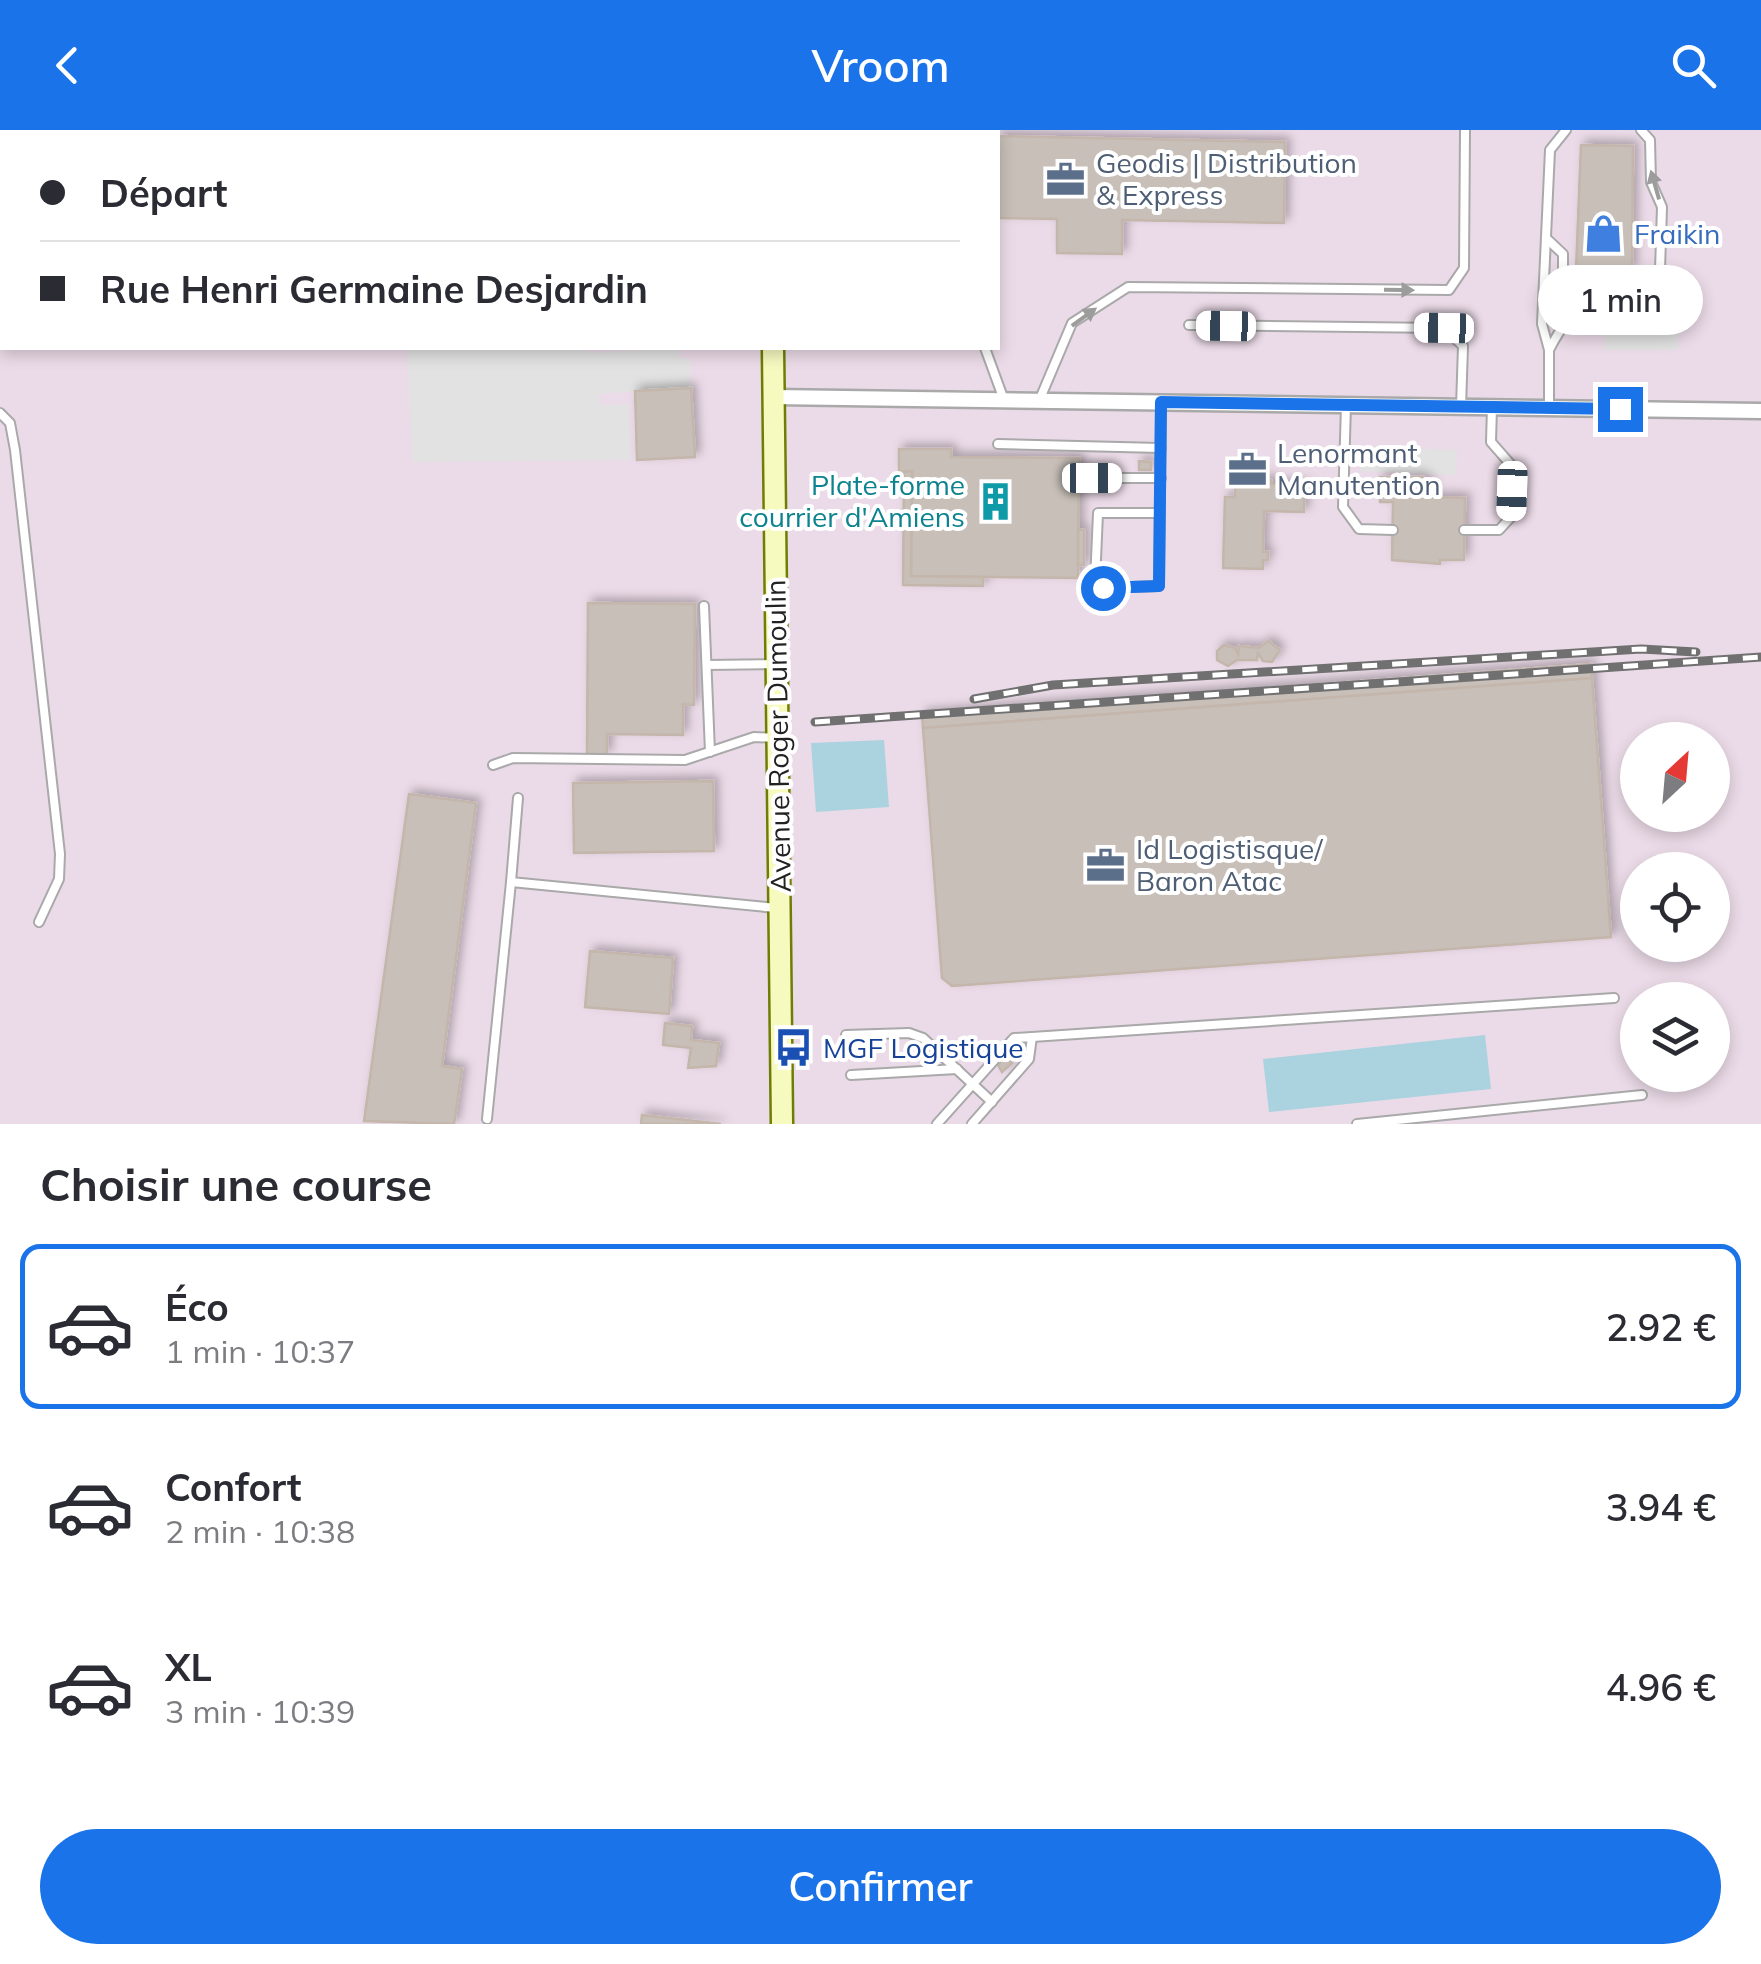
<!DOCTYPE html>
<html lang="fr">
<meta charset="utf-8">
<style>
body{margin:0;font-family:Mulish,sans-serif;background:#f2f2f3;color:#2b2b33;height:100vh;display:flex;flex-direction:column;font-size:38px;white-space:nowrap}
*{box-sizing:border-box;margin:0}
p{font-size:32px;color:#7c7c81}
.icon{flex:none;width:55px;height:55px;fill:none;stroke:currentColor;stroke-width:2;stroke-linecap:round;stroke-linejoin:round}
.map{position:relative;height:994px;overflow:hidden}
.sheet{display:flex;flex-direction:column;background:#fff;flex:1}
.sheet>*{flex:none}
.top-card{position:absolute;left:0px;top:0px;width:1000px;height:220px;box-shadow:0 5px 15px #0003;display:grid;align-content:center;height:220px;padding:0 40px;background:#fff}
.needle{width:65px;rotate:26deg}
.tools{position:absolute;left:1620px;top:592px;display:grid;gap:20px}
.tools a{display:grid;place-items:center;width:110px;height:110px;border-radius:50%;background:#fff;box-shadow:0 5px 15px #0003;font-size:50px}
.end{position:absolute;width:45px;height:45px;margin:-22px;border:12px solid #1a73e8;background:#fff;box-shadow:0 0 0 5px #fff}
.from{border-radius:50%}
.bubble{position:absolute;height:70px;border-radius:35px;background:#fff;box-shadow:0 5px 15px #0003;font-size:32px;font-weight:600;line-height:70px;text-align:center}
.car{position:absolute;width:30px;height:60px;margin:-30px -15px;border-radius:12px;box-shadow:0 0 8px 2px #0007;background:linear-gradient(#fff 24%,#345 0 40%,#fff 0 76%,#345 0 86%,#fff 0)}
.top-card b{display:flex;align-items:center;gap:35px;height:95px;font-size:38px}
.top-card b+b{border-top:2px solid #e1e1e2}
.top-card i{width:25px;height:25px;background:#2b2b33}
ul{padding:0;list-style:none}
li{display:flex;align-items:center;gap:30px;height:165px;margin:0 20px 15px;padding:0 20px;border:5px solid transparent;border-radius:20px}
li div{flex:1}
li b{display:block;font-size:38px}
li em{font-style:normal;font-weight:600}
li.active{border-color:#1a73e8}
li>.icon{width:90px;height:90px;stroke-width:1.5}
h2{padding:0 40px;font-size:45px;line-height:120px}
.cta{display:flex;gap:20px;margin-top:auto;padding:20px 40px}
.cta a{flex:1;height:115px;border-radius:60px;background:#1a73e8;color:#fff;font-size:40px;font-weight:600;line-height:115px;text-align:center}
header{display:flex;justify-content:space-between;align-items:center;height:130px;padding:0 40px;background:#1a73e8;color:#fff;font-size:45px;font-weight:600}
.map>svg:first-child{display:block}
.industrial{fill:#ebdbe8;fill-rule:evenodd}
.parking{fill:#e2e2e2}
.water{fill:#aad3df}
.building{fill:#c7bfb8;stroke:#c4b6ab;stroke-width:2.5;filter:url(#shadow)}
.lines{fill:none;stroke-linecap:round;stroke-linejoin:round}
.service-casing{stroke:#a9a9a9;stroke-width:12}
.minor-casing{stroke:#a9a9a9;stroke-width:19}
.secondary-casing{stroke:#707d05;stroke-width:25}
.service{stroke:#fff;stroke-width:8}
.minor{stroke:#fff;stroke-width:14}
.secondary{stroke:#f7fabf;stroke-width:20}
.rail-casing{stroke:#707070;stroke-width:9}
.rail{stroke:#fff;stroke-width:5;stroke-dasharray:15;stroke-linecap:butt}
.oneway{fill:#9c9c9c}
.route{stroke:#1a73e8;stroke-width:12}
.labels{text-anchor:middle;stroke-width:8;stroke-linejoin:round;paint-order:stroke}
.service-label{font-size:28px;fill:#4e5e75;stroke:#fff;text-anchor:start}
.shop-label{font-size:28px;fill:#366cbe;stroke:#fff;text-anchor:start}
.culture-label{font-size:28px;fill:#0d838f;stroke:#fff;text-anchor:end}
.street-label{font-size:28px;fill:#222;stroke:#fff}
.transit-label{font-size:28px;fill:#164399;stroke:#fff;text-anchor:start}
</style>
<header><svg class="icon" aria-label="back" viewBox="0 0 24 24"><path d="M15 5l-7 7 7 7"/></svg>Vroom<svg class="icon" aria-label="search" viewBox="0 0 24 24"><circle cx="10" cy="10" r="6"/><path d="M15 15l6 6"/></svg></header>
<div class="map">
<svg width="1761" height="994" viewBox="0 0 1761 994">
<defs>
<filter id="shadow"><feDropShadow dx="4.5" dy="-4.5" stdDeviation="5" flood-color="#0004"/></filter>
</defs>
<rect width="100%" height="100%" fill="#f2efe9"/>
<path class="industrial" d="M0 0H1761V994H0ZM2 2H998V218H2ZM1638 610H1712V685H1638ZM1638 740H1712V815H1638ZM1638 870H1712V945H1638Z"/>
<g class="parking">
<path d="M1605 172 1660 174 1663 183 1678 182V220H1605Z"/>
<path d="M407 218H584L588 223 678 218 680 228 690 229 691 258 598 264 601 275 629 274 631 330 412 332Z"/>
<path d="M1360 317 1457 320 1456 345 1360 341Z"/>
</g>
<g class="water">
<path d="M884 610 889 677 816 682 811 613Z"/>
<path d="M1485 905 1491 959 1269 982 1263 929Z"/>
</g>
<g class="building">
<path d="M998 6 1285 12 1284 93 1122 90V124L1057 123V89L998 88Z"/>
<path d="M1581 15 1633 16 1632 140H1576Z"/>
<path d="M691 258 695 327 637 330 635 261Z"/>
<path d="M899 319H951V327L1079 328 1078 448 911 446 912 341 899 342Z"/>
<path d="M1139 331 1151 332V340H1139Z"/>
<path d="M912 341 911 446 983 447V456L903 455 904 342Z"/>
<path d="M1380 347H1423V352H1430L1431 367 1465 368 1464 430H1440V434L1392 430 1393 372H1380Z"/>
<path d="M1264 349 1271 350V354L1304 355V382L1264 381 1263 422H1268V430H1263V439L1223 438 1225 367H1235V351L1264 354Z"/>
<path d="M1078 399 1084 400V435H1078Z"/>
<path d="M588 473 695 474 694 575 683 574V605L607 604V624H587Z"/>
<path d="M1268 511 1280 520 1272 532 1263 531 1258 523 1257 530H1237L1228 536 1217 530V521L1224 515 1235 518 1238 524 1239 516 1259 518Z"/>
<path d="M1591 534 1592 548 923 598 922 584Z"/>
<path d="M1592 548 1611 807 952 856 942 848 923 598Z"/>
<path d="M713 651 714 721 574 723 573 653Z"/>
<path d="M409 664 476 673 442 936 462 939 454 994 364 991Z"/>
<path d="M590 821 673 828 669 884 585 877Z"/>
<path d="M665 893 692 896 691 910 719 913 716 936 688 938 691 918 663 915Z"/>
<path d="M1005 927 1012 933 1002 942 998 935Z"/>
<path d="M642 985 721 994H641Z"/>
</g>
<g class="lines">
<defs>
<g id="service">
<path d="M890 2V0"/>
<path d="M1546 108 1563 124V151L1572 158 1606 163"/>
<path d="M1189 195 1444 198 1463 216 1461 277"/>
<path d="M985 218 1004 270"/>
<path d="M1549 220C1574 173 1589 164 1643 163L1660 140 1662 77 1651 52 1650 10 1641 0"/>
<path d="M1039 271 1072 193 1128 157 1449 160 1464 138 1465 0"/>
<path d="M1346 275 1343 377 1359 399 1393 400"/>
<path d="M1549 278V220L1542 194 1550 20 1566 0"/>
<path d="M0 283 10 293 15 320 60 724 59 749 39 792"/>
<path d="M998 314 1161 318"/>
<path d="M1091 348H1161"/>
<path d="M1160 383H1098L1095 452 1103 458 1159 456 1161 272"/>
<path d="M1464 400H1499L1511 387 1512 336 1491 312 1492 277"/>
<path d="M704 476 710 622"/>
<path d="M707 535 776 534"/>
<path d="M493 635 513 628 685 630 754 607 777 608"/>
<path d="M518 668 511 752 776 778"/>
<path d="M846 905 909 903 923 908 992 972"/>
<path d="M1032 907 1614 868"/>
<path d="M851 945 957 939"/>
<path d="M487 989 511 752"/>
<path d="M937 994 1014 908 1032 907 1029 929 972 994"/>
<path d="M1357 994 1642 965"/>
</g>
<path id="minor" d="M774 267 1761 281"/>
<g id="secondary">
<path d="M771 2V0"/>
<path d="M773 218 782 994"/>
</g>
</defs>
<use href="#service" class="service-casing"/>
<use href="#minor" class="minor-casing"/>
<use href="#secondary" class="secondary-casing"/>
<use href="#service" class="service"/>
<use href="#minor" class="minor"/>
<use href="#secondary" class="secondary"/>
<defs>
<g id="rail">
<path d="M974 569 1053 555 1641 519 1696 522"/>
<path d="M815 592 1761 527"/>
</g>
</defs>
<use href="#rail" class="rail-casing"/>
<use href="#rail" class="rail"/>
</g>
<defs><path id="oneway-solid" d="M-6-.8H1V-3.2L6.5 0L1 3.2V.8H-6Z" transform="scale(2.5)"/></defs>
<g class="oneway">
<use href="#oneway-solid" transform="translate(1655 55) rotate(-106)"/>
<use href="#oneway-solid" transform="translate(1399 160) rotate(1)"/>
<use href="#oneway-solid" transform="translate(1084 187) rotate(-36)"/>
</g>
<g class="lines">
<path class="route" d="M1103 458 1159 456 1161 272 1620 279"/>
</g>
<defs>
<symbol id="office-bare" viewBox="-9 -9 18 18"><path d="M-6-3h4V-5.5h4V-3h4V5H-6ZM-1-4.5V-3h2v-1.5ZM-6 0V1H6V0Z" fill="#5c6f8a" stroke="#fff" stroke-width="2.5" paint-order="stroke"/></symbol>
<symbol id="shop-bare" viewBox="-9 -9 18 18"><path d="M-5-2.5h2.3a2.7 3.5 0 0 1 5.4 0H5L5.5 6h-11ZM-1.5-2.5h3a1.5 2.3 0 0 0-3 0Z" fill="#3f7fe0" stroke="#fff" stroke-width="2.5" paint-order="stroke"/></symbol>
<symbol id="building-bare" viewBox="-9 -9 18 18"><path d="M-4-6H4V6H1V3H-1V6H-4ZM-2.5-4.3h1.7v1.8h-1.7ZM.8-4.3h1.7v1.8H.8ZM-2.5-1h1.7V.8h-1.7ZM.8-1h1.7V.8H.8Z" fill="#0f9aa8" stroke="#fff" stroke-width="2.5" paint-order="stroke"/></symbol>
<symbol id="bus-bare" viewBox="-9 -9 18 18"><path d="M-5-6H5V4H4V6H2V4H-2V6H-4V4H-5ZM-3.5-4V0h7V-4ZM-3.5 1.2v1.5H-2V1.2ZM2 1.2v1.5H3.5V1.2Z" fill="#1a4fb4" stroke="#fff" stroke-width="2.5" paint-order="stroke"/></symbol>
</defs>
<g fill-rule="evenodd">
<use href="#office-bare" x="1038" y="22" width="55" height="55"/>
<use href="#shop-bare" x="1576" y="76" width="55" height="55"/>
<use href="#office-bare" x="1220" y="312" width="55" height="55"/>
<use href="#building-bare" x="968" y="344" width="55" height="55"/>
<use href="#office-bare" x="1078" y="708" width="55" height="55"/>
<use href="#bus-bare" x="766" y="890" width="55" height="55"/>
</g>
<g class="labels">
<g class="service-label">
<text x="1096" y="43">Geodis | Distribution<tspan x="1096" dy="32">&amp; Express</tspan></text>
<text x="1277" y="333">Lenormant<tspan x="1277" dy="32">Manutention</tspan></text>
<text x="1136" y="729">Id Logistisque/<tspan x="1136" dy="32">Baron Atac</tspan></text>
</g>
<g class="shop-label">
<text x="1634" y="114">Fraikin</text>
</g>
<g class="culture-label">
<text x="965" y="365">Plate-forme<tspan x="965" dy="32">courrier d'Amiens</tspan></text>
</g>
<g class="street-label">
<text transform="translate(778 606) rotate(-91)" y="10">Avenue Roger Dumoulin</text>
</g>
<g class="transit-label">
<text x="823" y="928">MGF Logistique</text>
</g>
</g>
</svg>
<div class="tools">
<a><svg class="needle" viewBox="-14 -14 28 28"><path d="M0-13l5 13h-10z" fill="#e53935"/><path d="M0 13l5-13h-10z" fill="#7c7c81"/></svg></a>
<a><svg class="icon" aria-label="locate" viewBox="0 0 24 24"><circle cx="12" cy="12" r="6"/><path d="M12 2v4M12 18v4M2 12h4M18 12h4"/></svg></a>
<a><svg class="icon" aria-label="layers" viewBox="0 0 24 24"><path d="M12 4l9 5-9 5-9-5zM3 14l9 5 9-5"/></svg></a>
</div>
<i class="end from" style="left:1103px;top:458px"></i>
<i class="end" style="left:1620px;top:279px"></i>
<div class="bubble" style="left:1538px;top:135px;width:165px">1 min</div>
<i class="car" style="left:1226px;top:196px;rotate:271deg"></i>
<i class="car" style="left:1444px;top:198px;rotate:271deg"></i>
<i class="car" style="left:1092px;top:348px;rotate:90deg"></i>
<i class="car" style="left:1512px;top:361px;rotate:182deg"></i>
<div class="top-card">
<b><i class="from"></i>Départ</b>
<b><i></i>Rue Henri Germaine Desjardin</b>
</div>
</div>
<section class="sheet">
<h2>Choisir une course</h2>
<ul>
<li class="active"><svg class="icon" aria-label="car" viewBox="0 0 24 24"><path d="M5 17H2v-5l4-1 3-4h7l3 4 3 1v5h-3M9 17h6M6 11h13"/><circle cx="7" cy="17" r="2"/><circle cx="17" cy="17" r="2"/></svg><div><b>Éco</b><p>1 min · 10:37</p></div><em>2.92 €</em></li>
<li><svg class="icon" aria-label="car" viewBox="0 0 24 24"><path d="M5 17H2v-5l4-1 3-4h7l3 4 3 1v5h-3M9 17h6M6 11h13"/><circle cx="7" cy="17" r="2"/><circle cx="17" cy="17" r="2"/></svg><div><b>Confort</b><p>2 min · 10:38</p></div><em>3.94 €</em></li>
<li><svg class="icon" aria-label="car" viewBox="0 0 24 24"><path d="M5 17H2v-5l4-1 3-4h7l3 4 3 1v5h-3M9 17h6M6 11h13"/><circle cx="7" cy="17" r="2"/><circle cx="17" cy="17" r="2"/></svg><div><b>XL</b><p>3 min · 10:39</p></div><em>4.96 €</em></li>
</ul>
<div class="cta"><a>Confirmer</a></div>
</section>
